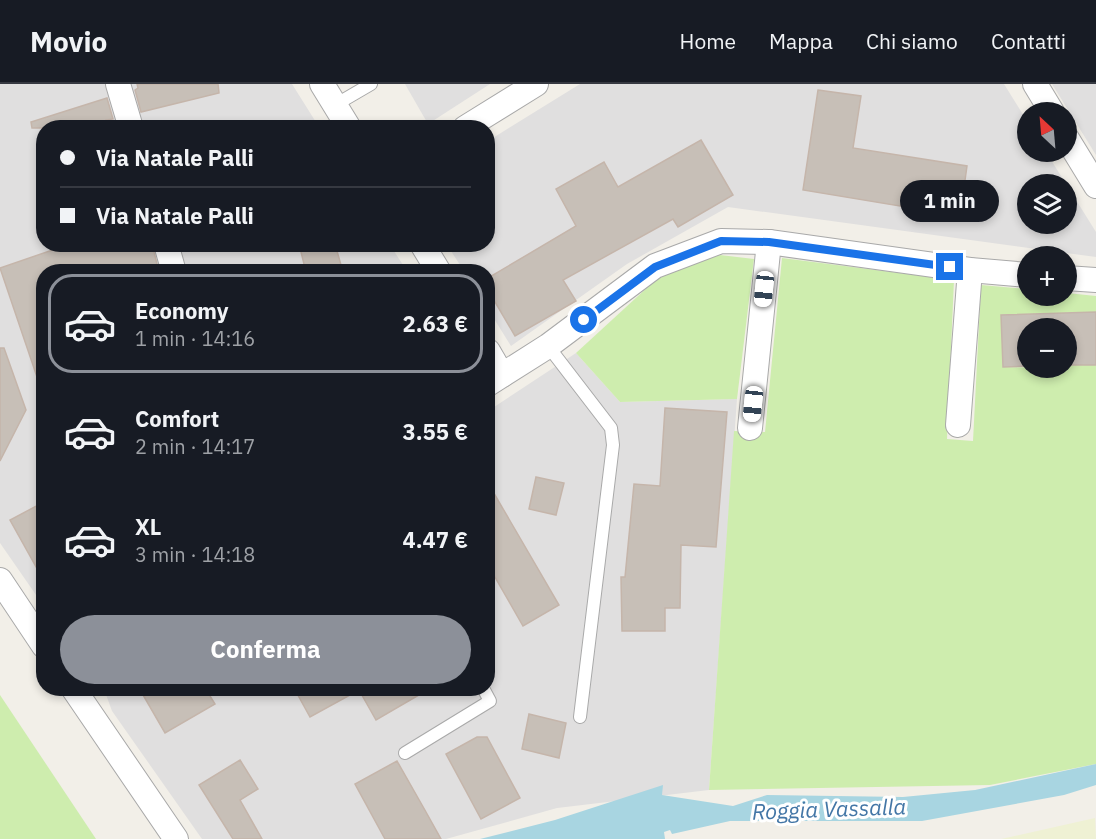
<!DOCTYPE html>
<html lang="it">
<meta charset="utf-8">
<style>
body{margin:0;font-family:"IBM Plex Sans",sans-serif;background:#242831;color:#f1f3f6;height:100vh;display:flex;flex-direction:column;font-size:22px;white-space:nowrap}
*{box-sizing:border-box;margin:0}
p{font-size:20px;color:#9ea1a6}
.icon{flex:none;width:33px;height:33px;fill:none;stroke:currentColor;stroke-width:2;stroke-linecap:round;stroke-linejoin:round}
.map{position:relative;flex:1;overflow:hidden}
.side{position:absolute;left:36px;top:180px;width:459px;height:432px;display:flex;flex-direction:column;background:#171b24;border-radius:24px;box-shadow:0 3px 9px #0003}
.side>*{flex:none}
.hud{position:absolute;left:36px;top:36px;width:459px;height:132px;border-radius:24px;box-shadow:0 3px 9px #0003;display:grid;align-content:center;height:132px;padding:0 24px;background:#171b24}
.needle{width:39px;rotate:334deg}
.buttons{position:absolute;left:1017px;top:18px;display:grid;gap:12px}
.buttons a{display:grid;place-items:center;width:60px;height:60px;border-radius:50%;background:#171b24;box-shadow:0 3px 9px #0003;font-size:30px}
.end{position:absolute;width:27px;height:27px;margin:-14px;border:8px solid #1a73e8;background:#fff;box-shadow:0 0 0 3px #fff}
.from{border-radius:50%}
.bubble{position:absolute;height:42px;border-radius:21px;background:#171b24;box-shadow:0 3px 9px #0003;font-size:20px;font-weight:700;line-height:42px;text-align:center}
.car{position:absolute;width:18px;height:36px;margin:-18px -9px;border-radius:8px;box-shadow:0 0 4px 2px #0007;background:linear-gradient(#fff 24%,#345 0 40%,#fff 0 76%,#345 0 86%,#fff 0)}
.hud b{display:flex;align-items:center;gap:21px;height:57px;font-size:22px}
.hud b+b{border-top:2px solid #363941}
.hud i{width:15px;height:15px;background:#f1f3f6}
ul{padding:10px 0 0;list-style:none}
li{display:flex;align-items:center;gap:18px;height:99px;margin:0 12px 9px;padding:0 12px;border:3px solid transparent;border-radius:24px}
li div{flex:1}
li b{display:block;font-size:22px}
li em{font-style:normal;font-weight:700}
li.selected{border-color:#8c9099}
li>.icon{width:54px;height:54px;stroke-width:1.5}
.action{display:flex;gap:12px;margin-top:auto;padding:12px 24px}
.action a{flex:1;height:69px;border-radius:36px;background:#8c9099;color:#fff;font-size:24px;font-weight:700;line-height:69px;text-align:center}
header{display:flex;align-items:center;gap:36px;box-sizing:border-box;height:84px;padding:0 30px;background:#171b24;border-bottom:2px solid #363941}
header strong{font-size:28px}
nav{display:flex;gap:33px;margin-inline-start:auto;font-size:21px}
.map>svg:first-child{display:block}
.residential{fill:#e0dfdf;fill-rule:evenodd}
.farmland{fill:#eff1d4}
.grass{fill:#ceedae}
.water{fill:#a8d5e1}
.building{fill:#c7bfb7;stroke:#c5b5aa;stroke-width:1.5}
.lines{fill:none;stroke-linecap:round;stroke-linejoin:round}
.service-casing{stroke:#a9a9a9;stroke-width:14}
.minor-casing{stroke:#a9a9a9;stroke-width:26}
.service{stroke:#fff;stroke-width:12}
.minor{stroke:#fff;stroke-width:24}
.route{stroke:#1a73e8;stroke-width:8}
.labels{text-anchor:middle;stroke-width:6;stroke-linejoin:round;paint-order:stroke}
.water-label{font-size:22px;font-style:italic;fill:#4376a6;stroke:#fff}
</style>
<header>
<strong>Movio</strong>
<nav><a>Home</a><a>Mappa</a><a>Chi siamo</a><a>Contatti</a></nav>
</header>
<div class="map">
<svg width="1096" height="755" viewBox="0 0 1096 755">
<rect width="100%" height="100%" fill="#f2efe8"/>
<g class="residential">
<path d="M0 0H292L319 43 44 44V160L390 161 407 187 44 188 43 521 0 459Z"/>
<path d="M405 0H490L428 40Z"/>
<path d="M580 0H1004L1027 37 1028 68H1046L1096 148V173L728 123 627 180 511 262 488 225V188L464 187 447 161 488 160V57ZM1028 100H1066V140H1028Z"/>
<path d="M1052 0H1096V71Z"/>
<path d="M576 269 620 318 737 315 709 706 557 724 446 755H202L112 627 104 605 488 604V327Z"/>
</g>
<path class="farmland" d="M1095 734 1096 755H1001Z"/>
<g class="grass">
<path d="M720 171 754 175 737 315 620 318 576 269 662 190Z"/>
<path d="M782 174 954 196 947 355 973 357 981 201 1027 205 1028 212H1066L1067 209 1096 212V228L1001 231 1003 283 1066 284 1067 281H1096V680L990 701 709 706 734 347 765 348Z"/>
<path d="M0 611 96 755H0Z"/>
</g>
<path class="water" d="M1096 680V701L1064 711 922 737H730L672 750 670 746 664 748 665 755H480L555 736 663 701 662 711 733 722 767 711 903 713 975 706Z"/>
<g class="building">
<path d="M137 0H218L219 9 141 28 135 6 138 4Z"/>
<path d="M818 6 861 12 853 64 967 82 960 132 803 106Z"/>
<path d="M107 14 113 35 106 36 109 44H32L31 38Z"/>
<path d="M701 56 733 111 678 143 673 135 563 196 576 217 515 252 488 206V194L576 142 556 105 604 78 618 103Z"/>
<path d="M70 160H152L159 188H44V298L39 299 0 184Z"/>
<path d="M299 160H335L343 188H306Z"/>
<path d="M1096 228V281H1066V244H1028V282L1003 283 1001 231Z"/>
<path d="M0 264H4L26 326 0 377Z"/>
<path d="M665 324 727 328 716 463 681 461 680 524H665V547H622L621 493H625L634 400 660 402Z"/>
<path d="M536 393 564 399 556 431 529 425Z"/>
<path d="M488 399 559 521 523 542 488 481Z"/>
<path d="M44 418V497L10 436Z"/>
<path d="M139 604H205L215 620 165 649Z"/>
<path d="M294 604H431L376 636 359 606 310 633Z"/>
<path d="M529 630 566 639 559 674 522 665Z"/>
<path d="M477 653H487L520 714 481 735 446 670Z"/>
<path d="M240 676 258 705 240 716 262 755H233L199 701Z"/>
<path d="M397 677 426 728 441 755H385L355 700Z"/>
</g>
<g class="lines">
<defs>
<g id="service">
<path d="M335 21 371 0"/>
<path d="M548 262 611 344 613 361 580 633"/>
<path d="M405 669 490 617 483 604"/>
</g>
<g id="minor">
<path d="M118 0 131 44"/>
<path d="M322 0 349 44"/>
<path d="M1035 0 1052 28"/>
<path d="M465 44 536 0"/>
<path d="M1066 53 1096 102"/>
<path d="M166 160 174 188"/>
<path d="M422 160 439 188"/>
<path d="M1066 194 1096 196"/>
<path d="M488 267 502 291"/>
<path d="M488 300 548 262 655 182 721 157 769 158 970 186 1028 191"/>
<path d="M958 341 970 186"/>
<path d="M750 344 769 158"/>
<path d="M0 496 44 562"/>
<path d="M73 604 176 755"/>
</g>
</defs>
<use href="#service" class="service-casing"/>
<use href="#minor" class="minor-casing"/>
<use href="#service" class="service"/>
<use href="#minor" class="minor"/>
</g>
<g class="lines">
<path class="route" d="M584 236 655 183 721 157 769 158 950 183"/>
</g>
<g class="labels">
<g class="water-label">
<text transform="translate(829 725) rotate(-2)" y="8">Roggia Vassalla</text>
</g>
</g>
</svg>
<div class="buttons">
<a><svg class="needle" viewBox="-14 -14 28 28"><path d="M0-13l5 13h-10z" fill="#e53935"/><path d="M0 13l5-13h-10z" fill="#9ea1a6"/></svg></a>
<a><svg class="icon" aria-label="layers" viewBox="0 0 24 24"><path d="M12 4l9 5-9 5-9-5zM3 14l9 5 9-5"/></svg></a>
<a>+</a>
<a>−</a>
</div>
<i class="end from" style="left:584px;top:236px"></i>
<i class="end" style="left:950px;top:183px"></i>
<div class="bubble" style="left:900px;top:96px;width:99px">1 min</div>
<i class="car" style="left:764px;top:205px;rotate:186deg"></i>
<i class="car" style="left:753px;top:320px;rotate:186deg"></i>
<div class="hud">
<b><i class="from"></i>Via Natale Palli</b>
<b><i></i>Via Natale Palli</b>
</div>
<section class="side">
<ul>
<li class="selected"><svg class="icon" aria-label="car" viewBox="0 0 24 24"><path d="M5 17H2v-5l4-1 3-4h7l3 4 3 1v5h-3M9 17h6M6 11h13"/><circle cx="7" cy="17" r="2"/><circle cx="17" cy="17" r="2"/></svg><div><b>Economy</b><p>1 min · 14:16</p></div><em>2.63 €</em></li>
<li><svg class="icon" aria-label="car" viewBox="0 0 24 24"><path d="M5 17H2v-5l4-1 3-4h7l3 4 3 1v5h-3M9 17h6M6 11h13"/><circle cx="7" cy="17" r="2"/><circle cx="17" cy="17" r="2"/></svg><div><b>Comfort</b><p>2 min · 14:17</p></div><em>3.55 €</em></li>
<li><svg class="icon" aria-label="car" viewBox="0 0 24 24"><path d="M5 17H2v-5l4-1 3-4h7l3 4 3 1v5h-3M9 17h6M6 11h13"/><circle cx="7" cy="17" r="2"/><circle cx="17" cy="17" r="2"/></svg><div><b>XL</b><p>3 min · 14:18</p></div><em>4.47 €</em></li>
</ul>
<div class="action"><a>Conferma</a></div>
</section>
</div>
